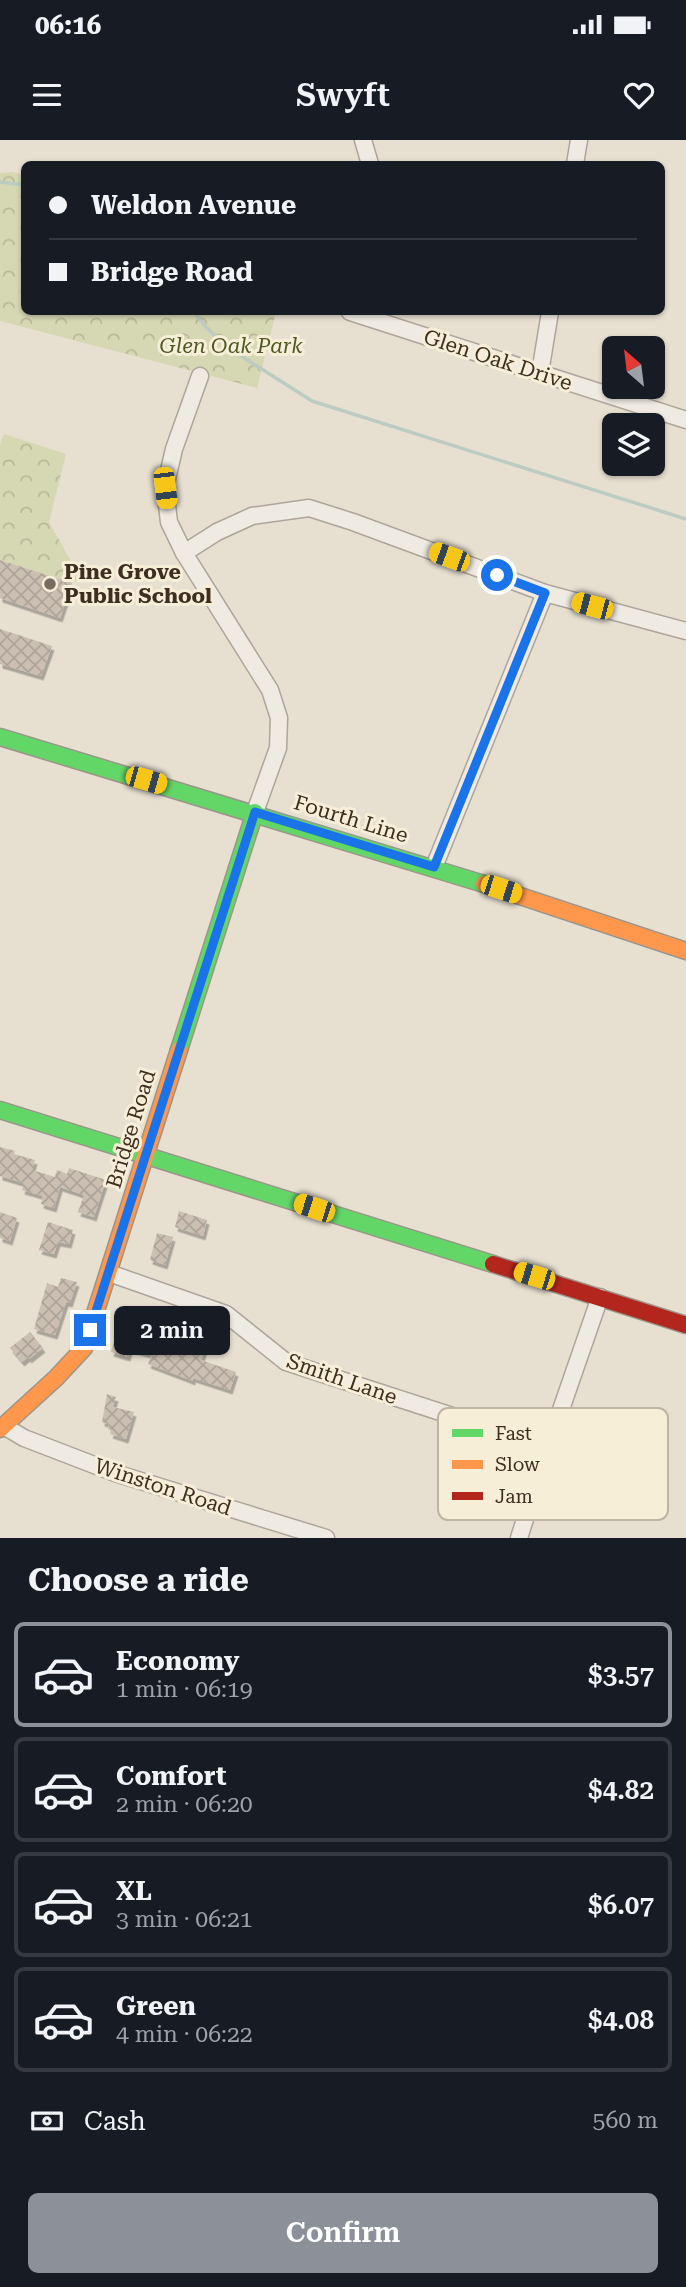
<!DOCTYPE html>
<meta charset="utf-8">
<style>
body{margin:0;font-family:"Roboto Serif",serif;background:#242831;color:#f1f3f6;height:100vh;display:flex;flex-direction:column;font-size:26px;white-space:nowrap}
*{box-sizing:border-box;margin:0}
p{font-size:23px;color:#9ea1a6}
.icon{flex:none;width:38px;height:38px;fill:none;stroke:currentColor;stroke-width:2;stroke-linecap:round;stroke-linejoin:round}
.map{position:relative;height:1398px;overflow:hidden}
.panel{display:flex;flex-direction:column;background:#171b24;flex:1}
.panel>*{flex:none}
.hud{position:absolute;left:21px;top:21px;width:644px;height:154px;border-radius:10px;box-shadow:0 2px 5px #0004;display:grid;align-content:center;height:154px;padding:0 28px;background:#171b24}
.needle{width:46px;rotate:332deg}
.controls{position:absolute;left:602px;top:196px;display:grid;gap:14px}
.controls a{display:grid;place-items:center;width:63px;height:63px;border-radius:10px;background:#171b24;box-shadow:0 2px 5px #0004;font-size:35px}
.end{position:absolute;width:32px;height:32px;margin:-16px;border:9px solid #1a73e8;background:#fff;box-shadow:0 0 0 4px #fff}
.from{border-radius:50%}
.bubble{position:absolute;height:49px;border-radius:10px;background:#171b24;box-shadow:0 2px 5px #0004;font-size:23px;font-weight:600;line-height:49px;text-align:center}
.car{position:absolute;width:21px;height:42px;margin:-21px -10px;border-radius:9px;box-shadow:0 0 5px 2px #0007;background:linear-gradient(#f5c518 24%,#345 0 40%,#f5c518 0 76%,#345 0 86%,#f5c518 0)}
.hud b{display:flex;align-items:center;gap:24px;height:66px;font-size:26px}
.hud b+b{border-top:2px solid #363941}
.hud i{width:18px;height:18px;background:#f1f3f6}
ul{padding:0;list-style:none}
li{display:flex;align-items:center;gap:21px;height:105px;margin:0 14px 10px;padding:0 14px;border:4px solid #363941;border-radius:10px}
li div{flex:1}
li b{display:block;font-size:26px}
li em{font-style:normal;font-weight:600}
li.selected{border-color:#8c9099}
li>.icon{width:63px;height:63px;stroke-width:1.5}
h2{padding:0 28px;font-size:32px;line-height:84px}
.pay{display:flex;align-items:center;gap:18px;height:77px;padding:0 28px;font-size:26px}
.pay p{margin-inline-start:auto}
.action{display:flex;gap:14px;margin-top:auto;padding:14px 28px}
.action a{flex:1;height:80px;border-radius:10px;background:#8c9099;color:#fff;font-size:28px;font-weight:600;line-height:80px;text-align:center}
.status{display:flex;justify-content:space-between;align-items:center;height:49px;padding:0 35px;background:#171b24;direction:ltr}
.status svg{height:19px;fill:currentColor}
header{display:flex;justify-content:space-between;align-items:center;height:91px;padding:0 28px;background:#171b24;font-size:32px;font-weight:600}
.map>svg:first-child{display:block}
.park{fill:url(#park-crowns)}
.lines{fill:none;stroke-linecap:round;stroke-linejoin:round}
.stream{stroke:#bcccc2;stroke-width:3.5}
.building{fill:url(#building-cross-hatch);filter:url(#shadow)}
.street-casing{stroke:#ada599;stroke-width:19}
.fast-casing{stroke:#9c958a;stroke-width:19}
.slow-casing{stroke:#9c958a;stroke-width:19}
.jam-casing{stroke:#9c958a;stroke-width:19}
.street{stroke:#efebe3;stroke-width:16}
.fast{stroke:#63d668;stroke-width:16}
.slow{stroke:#ff974d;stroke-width:16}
.jam{stroke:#b3261e;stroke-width:16}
.route{stroke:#1a73e8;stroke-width:9}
.poi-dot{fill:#786c5e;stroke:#f7eed8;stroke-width:2.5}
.labels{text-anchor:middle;stroke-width:6;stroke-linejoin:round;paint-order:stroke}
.park-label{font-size:21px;font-style:italic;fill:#4d5a26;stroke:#f7eed8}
.street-label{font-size:21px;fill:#3d2e20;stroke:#f7eed8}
.poi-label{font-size:21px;font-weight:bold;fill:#3d2e20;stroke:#f7eed8;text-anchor:start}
.key{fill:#f7eed8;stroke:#bfb4a1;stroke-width:2}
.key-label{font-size:19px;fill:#3d2e20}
</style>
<div class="status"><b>06:16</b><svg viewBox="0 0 49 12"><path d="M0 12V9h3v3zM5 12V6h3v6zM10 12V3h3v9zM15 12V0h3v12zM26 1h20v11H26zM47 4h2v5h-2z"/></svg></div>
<header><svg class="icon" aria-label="menu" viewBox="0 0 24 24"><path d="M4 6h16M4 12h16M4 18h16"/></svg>Swyft<svg class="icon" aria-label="heart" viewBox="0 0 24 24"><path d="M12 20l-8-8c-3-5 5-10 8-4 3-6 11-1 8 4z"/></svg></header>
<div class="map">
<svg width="686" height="1398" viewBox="0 0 686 1398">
<defs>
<pattern id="park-crowns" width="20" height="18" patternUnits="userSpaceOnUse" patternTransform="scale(1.75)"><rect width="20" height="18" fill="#d6d7b3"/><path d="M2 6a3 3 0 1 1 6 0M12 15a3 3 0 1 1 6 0" fill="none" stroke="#b9b99a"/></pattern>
<pattern id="building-cross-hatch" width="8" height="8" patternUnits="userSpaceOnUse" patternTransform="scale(1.75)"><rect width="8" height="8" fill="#cbbfb2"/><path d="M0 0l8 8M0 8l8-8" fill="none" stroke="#afa499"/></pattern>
<filter id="shadow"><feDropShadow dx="2.5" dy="4.5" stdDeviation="0" flood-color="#0004"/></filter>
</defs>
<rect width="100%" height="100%" fill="#e7e0d1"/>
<g class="park">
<path d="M12 32 24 35V172H276L257 248 0 181V33Z"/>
<path d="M4 294 66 314 49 382 81 439 72 443 0 420V305Z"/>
</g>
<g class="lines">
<g class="stream">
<path d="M0 42 24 45"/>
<path d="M194 172 205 186 227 207 312 261 686 379"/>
</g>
</g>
<g class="building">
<path d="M0 420 72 443 60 478 0 458Z"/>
<path d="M0 489 52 506 41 536 0 524Z"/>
<path d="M0 1007 15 1011 14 1014 35 1020 32 1030 55 1037 57 1030 67 1034 69 1028 106 1040 94 1077 78 1072 84 1055 60 1047 54 1068 41 1064 43 1056 22 1050 24 1043 0 1036Z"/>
<path d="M179 1071 207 1080 203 1096 175 1087Z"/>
<path d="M0 1072 17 1078 10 1101 0 1098Z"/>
<path d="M48 1082 73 1090 69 1104 58 1102 54 1114 39 1110Z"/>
<path d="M157 1093 173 1097 165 1125 150 1120Z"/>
<path d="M61 1138 77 1142 70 1163 66 1162 55 1195 34 1189 47 1143 58 1147Z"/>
<path d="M120 1182 144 1187 143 1189 177 1199 176 1201 205 1209 201 1220 236 1232 230 1250 193 1238V1241L148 1224 152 1215 130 1209 128 1217 111 1212Z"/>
<path d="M30 1192 43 1208 29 1219 28 1217 22 1222 10 1208Z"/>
<path d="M107 1254 116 1257 113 1267 134 1272 126 1299 110 1294 112 1290 108 1289 109 1284 102 1282Z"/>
</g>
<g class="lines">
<defs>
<g id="street">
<path d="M363 0 370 24"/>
<path d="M575 24 579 0"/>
<path d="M350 172 686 280"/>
<path d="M540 233 550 172"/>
<path d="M200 236 174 309 165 348 169 382 184 413 270 550 279 578 278 608 255 672"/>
<path d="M184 413 217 392 252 376 309 368 353 382 545 453 686 491"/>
<path d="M434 727 545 453"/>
<path d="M109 1133 226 1174 286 1222 548 1307"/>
<path d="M4 1286 24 1298 115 1333 326 1398"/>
<path d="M519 1398 548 1307 600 1157"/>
</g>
<g id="fast">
<path d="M0 597 484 744"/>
<path d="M179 910 255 672"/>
<path d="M0 970 493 1124"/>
</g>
<g id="slow">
<path d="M484 744 686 811"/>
<path d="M0 1289 56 1238 84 1208 179 910"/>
</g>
<path id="jam" d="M493 1124 686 1185"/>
</defs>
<use href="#street" class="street-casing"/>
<use href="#fast" class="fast-casing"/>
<use href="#slow" class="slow-casing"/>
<use href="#jam" class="jam-casing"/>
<use href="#street" class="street"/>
<use href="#fast" class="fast"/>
<use href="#slow" class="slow"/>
<use href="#jam" class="jam"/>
</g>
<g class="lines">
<path class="route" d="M90 1190 255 672 434 727 545 453 497 435"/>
</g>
<circle class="poi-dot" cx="50" cy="444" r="7"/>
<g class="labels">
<g class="park-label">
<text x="231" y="213">Glen Oak Park</text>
</g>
<g class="street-label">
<text transform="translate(498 220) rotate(18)" y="7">Glen Oak Drive</text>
<text transform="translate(351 679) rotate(17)" y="7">Fourth Line</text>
<text transform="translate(131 989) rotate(-73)" y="7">Bridge Road</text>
<text transform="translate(342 1239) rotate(19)" y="7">Smith Lane</text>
<text transform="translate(163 1347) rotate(18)" y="7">Winston Road</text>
</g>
<g class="poi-label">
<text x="64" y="439">Pine Grove<tspan x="64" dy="24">Public School</tspan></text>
</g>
</g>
<rect x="438" y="1268" width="230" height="112" rx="10" class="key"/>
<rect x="452" y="1289" width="31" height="8" fill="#63d668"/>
<rect x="452" y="1320" width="31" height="9" fill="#ff974d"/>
<rect x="452" y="1352" width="31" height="8" fill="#b3261e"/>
<g class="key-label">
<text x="495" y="1300">Fast</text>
<text x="495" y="1331">Slow</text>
<text x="495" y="1363">Jam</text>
</g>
</svg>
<div class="controls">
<a><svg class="needle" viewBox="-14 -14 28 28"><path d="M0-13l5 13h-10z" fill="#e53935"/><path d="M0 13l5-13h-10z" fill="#9ea1a6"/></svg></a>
<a><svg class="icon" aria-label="layers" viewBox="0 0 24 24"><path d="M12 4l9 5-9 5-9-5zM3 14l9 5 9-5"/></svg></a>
</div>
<i class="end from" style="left:497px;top:435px"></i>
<i class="end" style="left:90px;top:1190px"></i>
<div class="bubble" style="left:114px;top:1166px;width:116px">2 min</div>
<i class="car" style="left:165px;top:348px;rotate:173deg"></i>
<i class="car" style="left:449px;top:417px;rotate:290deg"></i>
<i class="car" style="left:592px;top:466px;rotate:285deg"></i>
<i class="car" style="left:146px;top:640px;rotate:106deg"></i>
<i class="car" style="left:501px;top:749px;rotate:108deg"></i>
<i class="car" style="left:314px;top:1068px;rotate:288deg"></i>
<i class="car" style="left:534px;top:1136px;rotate:287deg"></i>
<div class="hud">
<b><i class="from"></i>Weldon Avenue</b>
<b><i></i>Bridge Road</b>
</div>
</div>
<section class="panel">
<h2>Choose a ride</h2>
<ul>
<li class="selected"><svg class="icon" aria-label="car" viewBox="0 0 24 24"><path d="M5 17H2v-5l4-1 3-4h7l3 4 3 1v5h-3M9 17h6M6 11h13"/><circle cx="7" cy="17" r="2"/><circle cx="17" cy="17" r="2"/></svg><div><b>Economy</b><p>1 min · 06:19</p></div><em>$3.57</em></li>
<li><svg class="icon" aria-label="car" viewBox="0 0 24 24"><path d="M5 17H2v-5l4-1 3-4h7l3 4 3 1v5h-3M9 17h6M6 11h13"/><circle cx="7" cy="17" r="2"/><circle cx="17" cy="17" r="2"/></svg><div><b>Comfort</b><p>2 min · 06:20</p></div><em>$4.82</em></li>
<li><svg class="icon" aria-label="car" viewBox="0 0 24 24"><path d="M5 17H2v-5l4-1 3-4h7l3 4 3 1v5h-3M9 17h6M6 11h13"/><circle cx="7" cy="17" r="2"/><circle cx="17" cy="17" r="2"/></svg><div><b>XL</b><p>3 min · 06:21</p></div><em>$6.07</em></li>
<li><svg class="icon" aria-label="car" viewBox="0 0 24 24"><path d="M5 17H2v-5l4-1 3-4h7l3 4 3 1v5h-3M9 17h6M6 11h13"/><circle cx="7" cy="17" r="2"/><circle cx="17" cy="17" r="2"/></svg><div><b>Green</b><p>4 min · 06:22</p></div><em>$4.08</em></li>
</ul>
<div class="pay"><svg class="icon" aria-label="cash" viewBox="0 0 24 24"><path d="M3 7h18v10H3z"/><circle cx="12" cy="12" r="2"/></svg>Cash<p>560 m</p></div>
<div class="action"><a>Confirm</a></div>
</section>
